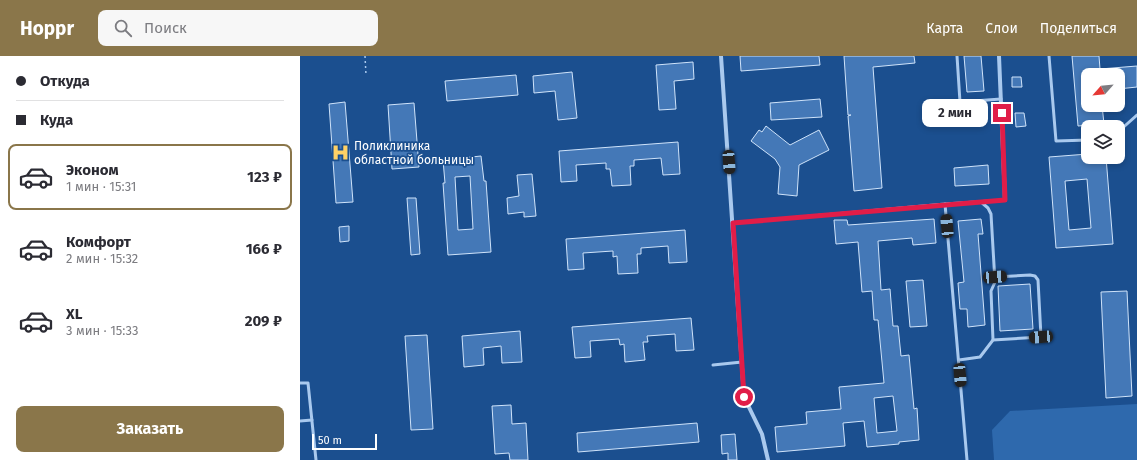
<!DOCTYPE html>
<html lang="ru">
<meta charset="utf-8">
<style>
body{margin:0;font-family:"Fira Sans",sans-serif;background:#f7f7f7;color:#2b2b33;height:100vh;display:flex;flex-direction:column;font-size:15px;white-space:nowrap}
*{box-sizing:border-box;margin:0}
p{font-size:13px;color:#7c7c81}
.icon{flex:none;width:22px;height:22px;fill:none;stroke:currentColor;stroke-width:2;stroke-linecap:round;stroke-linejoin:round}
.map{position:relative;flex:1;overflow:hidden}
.sheet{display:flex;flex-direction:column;background:#fff;width:300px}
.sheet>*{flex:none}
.guide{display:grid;align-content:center;height:88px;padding:0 16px;background:#fff}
.needle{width:26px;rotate:243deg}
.buttons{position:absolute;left:781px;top:12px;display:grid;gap:8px}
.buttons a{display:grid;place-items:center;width:44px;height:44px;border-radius:8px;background:#fff;box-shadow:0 2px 6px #0003;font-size:20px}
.scale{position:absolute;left:12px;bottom:10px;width:65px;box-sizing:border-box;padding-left:4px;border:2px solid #fff;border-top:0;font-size:11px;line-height:14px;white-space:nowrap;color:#fff;-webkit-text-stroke:3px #1b4f8f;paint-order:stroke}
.end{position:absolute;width:18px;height:18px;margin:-9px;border:5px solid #e11d48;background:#fff;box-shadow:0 0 0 2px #fff}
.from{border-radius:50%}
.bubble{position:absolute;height:28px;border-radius:8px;background:#fff;box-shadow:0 2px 6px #0003;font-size:13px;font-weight:700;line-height:28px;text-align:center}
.car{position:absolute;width:12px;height:24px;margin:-12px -6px;border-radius:5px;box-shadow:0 0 3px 1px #0007;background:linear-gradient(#222 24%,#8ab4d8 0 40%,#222 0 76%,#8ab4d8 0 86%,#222 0)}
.guide b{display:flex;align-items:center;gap:14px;height:38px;font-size:15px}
.guide b+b{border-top:1px solid #e1e1e2}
.guide i{width:10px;height:10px;background:#2b2b33}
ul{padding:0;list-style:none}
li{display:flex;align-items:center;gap:12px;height:66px;margin:0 8px 6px;padding:0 8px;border:2px solid transparent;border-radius:8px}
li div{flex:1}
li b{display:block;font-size:15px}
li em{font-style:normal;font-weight:700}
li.selected{border-color:#8a764a}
li>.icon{width:36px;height:36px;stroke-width:1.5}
.button{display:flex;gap:8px;margin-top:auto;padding:8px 16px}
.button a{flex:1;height:46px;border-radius:8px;background:#8a764a;color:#fff;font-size:16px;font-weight:700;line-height:46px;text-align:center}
header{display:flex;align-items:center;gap:24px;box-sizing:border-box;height:56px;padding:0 20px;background:#8a764a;color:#fff}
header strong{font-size:19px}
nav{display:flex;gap:22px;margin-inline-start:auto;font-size:14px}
.search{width:280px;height:36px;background:#f7f7f7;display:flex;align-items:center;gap:10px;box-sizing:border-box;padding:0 14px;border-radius:8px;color:#7c7c81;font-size:15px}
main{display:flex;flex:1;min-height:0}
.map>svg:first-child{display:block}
.green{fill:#2e69ad}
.building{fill:#4478b7;stroke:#cfe3fa;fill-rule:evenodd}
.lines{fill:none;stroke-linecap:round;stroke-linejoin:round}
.path{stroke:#a9c9ee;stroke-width:1.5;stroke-dasharray:2 3;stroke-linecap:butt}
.service{stroke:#a9c9ee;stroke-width:3}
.minor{stroke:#a9c9ee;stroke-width:4}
.route{stroke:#e11d48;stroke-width:5}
.labels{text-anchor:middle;stroke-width:3.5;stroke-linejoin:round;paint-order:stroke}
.poi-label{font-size:12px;fill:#fff;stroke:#1b4f8f;text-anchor:start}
</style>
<header>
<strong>Hoppr</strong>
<div class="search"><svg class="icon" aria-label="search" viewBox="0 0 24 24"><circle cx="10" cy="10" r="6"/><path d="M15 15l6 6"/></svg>Поиск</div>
<nav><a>Карта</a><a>Слои</a><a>Поделиться</a></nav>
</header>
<main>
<section class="sheet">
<div class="guide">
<b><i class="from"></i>Откуда</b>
<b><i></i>Куда</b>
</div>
<ul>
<li class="selected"><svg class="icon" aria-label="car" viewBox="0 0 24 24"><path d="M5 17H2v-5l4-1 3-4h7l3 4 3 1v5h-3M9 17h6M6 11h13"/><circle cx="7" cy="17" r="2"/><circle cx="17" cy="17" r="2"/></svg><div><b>Эконом</b><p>1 мин · 15:31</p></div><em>123 ₽</em></li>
<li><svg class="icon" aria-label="car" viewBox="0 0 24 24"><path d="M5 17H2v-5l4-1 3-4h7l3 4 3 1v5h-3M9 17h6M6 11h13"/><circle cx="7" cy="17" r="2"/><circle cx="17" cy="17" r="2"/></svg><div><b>Комфорт</b><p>2 мин · 15:32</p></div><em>166 ₽</em></li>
<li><svg class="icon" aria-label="car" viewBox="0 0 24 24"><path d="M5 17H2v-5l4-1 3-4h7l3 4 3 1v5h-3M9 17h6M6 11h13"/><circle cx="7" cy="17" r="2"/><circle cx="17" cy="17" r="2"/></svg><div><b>XL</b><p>3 мин · 15:33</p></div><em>209 ₽</em></li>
</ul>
<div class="button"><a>Заказать</a></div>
</section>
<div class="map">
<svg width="837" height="404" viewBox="0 0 837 404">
<rect width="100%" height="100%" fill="#1b4f8f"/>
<path class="green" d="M837 348V404H694L692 374 710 355Z"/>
<g class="building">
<path d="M440 0H519L520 9 441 15Z"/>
<path d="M544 0H614L615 7 573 11 582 132 554 135 548 60 551 59H548Z"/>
<path d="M664 0H681L684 35 667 36Z"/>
<path d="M772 0H799L800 13 837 10V31L818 33V19H788V49H802L804 68 778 70Z"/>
<path d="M393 6 394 23 374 25 376 53 359 54 356 9Z"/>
<path d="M272 16 277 62 258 64 255 35 234 37 233 20Z"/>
<path d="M216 19 218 39 147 45 145 25Z"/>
<path d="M712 21H721L722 31H712Z"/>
<path d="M520 43 522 61 471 64 470 47Z"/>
<path d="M45 46 53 146 36 147 29 48Z"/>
<path d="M114 47 119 111 92 113 88 49Z"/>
<path d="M715 57H724L726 70 716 71Z"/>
<path d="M466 70 490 89 519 74 529 94 499 109 497 140 478 138 480 111 475 103 451 85 459 74 462 76Z"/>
<path d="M378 86 380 118 363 119 361 102 334 104V110H330L331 129 312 130 310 113H306V107L276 109 277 125 261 126 259 95Z"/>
<path d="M788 98V101H806L813 188 756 192 749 101ZM787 123 791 172 769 174 765 125Z"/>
<path d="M181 100 184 125H186L191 196 148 199 143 127H145L143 104ZM170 120 173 173 158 174 155 121Z"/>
<path d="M688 109 689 128 655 130 654 112Z"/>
<path d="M232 118 236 160 224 161V156L208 158 207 142 219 140 217 119Z"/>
<path d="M107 142H116L120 198 111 199Z"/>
<path d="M634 163 636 187 613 189 612 182 578 185 581 234 590 233 593 270H598L601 300 609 299 614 353 617 352 619 384 599 386V388L567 391 564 365 543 367 545 390 477 396 475 371 507 368 506 356 541 353 539 331 584 327 578 264H574L572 235 562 236 558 186 536 188 534 164H547L548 169ZM593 340 597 375 577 377 574 342Z"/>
<path d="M681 163 683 178H678L685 269 668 271 667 253H660L658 227 664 226 658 165Z"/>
<path d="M49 170V185L40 186 39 171Z"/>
<path d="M385 174 387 206 369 207 368 190 341 192V198H337L338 217 318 218 317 200 313 201V195L283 197 284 213 268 214 266 183Z"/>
<path d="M623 224 627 270 610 271 606 225Z"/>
<path d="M730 228 733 273 700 275 698 230Z"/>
<path d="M827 235 832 340 806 342 801 236Z"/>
<path d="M391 262 394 294 376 295 375 278 347 280 348 286H343L345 304 325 306 324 288 320 289 319 283 290 285 291 301 275 302 272 271Z"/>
<path d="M220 275 222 306 202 307 201 290 183 292 184 309 164 311 162 280Z"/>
<path d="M127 279 133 373 111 374 105 280Z"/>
<path d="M211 349 212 368 226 367 228 404H210L209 397 195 398 192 350Z"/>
<path d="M397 367 399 386 278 396 277 377Z"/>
<path d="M435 378 437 404H428V397L422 398 421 379Z"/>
</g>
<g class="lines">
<path class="path" d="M65 0 66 19"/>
<g class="service">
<path d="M657 0 660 46 701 43"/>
<path d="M749 0 756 85 788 84"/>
<path d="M818 76 837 59"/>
<path d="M681 146 688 152 691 158 695 226 691 235 693 284"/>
<path d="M433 167 645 148"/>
<path d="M659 304 680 301 693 284 741 281 738 224 735 220 730 219 695 221"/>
<path d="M413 309 442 306"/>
<path d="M0 327H8L16 404"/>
<path d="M0 365 12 364"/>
<path d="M667 404 645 148 705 144"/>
</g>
<g class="minor">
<path d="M421 0 444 341 462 378 468 404"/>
<path d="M699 0 705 144"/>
</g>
</g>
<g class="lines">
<path class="route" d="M444 341 433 167 705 144 702 57"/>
</g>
<defs>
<symbol id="hospital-bare" viewBox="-9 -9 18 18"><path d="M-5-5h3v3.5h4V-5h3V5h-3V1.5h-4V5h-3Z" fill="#ffd166" stroke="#1b4f8f" stroke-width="2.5" paint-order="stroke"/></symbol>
</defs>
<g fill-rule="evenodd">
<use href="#hospital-bare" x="28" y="84" width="25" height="25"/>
</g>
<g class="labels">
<g class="poi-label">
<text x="54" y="94">Поликлиника<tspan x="54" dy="14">областной больницы</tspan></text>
</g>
</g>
</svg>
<div class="buttons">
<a><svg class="needle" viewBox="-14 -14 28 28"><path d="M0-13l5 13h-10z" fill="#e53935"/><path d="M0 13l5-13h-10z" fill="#7c7c81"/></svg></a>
<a><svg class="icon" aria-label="layers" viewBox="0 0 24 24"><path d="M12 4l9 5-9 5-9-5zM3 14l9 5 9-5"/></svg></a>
</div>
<div class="scale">50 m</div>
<i class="end from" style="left:444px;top:341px"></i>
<i class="end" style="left:702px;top:57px"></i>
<div class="bubble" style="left:622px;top:43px;width:66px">2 мин</div>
<i class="car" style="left:429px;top:106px;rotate:176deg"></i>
<i class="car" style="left:647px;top:170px;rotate:355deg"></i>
<i class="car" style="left:695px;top:221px;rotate:86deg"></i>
<i class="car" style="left:741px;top:281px;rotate:266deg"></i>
<i class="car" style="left:660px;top:319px;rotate:175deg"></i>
</div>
</main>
